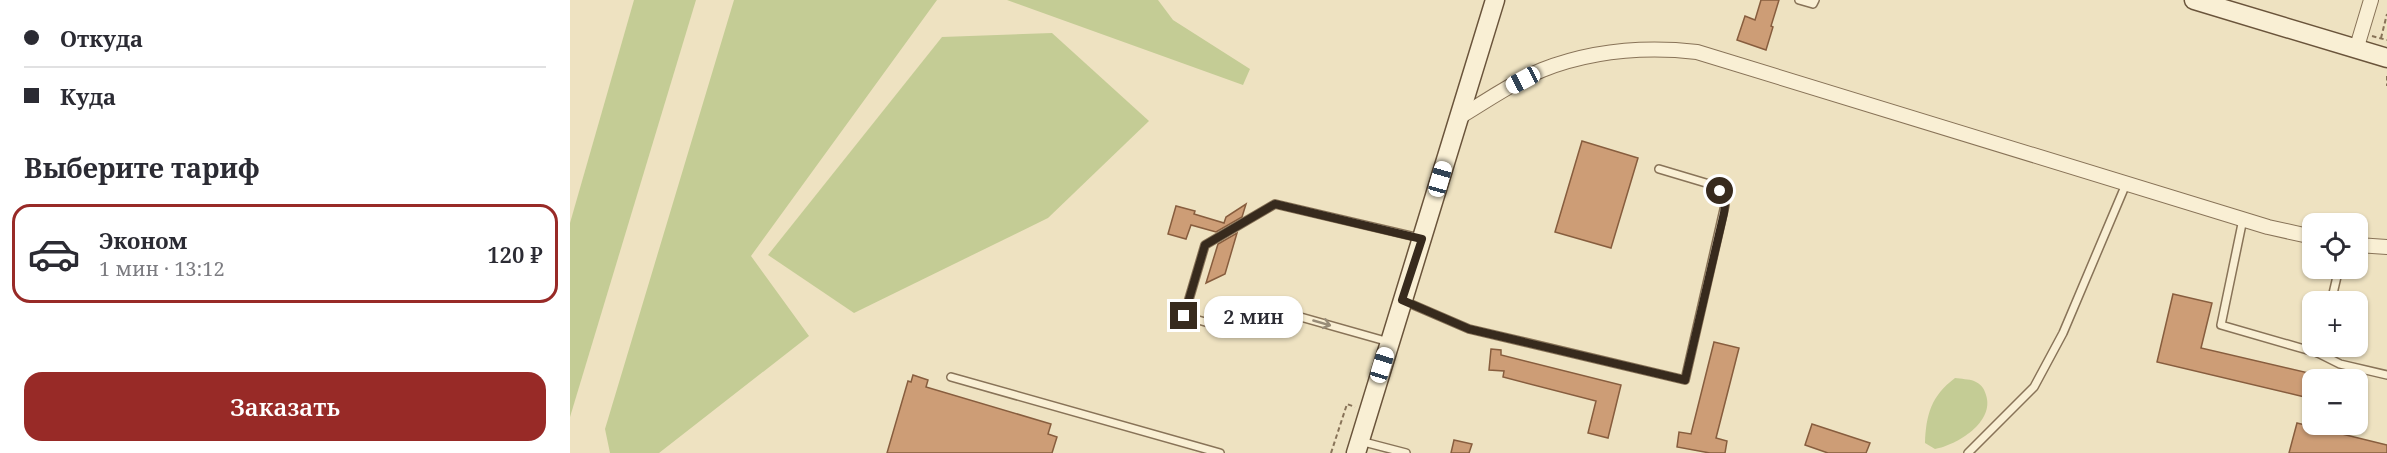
<!DOCTYPE html>
<html lang="ru">
<meta charset="utf-8">
<style>
body{margin:0;font-family:"Noto Serif",serif;background:#f7f7f7;color:#2b2b33;height:100vh;display:flex;flex-direction:column;font-size:22px;white-space:nowrap}
*{box-sizing:border-box;margin:0}
p{font-size:20px;color:#7c7c81}
.icon{flex:none;width:33px;height:33px;fill:none;stroke:currentColor;stroke-width:2;stroke-linecap:round;stroke-linejoin:round}
.map{position:relative;flex:1;overflow:hidden}
.sheet{display:flex;flex-direction:column;background:#fff;width:570px}
.sheet>*{flex:none}
.hud{display:grid;align-content:center;height:132px;padding:0 24px;background:#fff}
.buttons{position:absolute;left:1732px;top:213px;display:grid;gap:12px}
.buttons a{display:grid;place-items:center;width:66px;height:66px;border-radius:12px;background:#fff;box-shadow:0 2px 4px #0004;font-size:30px}
.end{position:absolute;width:27px;height:27px;margin:-14px;border:8px solid #372a1d;background:#fff;box-shadow:0 0 0 3px #fff}
.from{border-radius:50%}
.bubble{position:absolute;height:42px;border-radius:18px;background:#fff;box-shadow:0 2px 4px #0004;font-size:20px;font-weight:600;line-height:42px;text-align:center}
.car{position:absolute;width:18px;height:36px;margin:-18px -9px;border-radius:8px;box-shadow:0 0 4px 2px #0007;background:linear-gradient(#fff 24%,#345 0 40%,#fff 0 76%,#345 0 86%,#fff 0)}
.hud b{display:flex;align-items:center;gap:21px;height:57px;font-size:22px}
.hud b+b{border-top:2px solid #e1e1e2}
.hud i{width:15px;height:15px;background:#2b2b33}
ul{padding:0;list-style:none}
li{display:flex;align-items:center;gap:18px;height:99px;margin:0 12px 9px;padding:0 12px;border:3px solid transparent;border-radius:18px}
li div{flex:1}
li b{display:block;font-size:22px}
li em{font-style:normal;font-weight:600}
li.selected{border-color:#982a27}
li>.icon{width:54px;height:54px;stroke-width:1.5}
h2{padding:0 24px;font-size:27px;line-height:72px}
.button{display:flex;gap:12px;margin-top:auto;padding:12px 24px}
.button a{flex:1;height:69px;border-radius:18px;background:#982a27;color:#fff;font-size:24px;font-weight:600;line-height:69px;text-align:center}
main{display:flex;flex:1;min-height:0}
.map>svg:first-child{display:block}
.green{fill:#c4cc95}
.building{fill:#cd9d76;stroke:#875d3e;stroke-width:1.5}
.lines{fill:none;stroke-linecap:round;stroke-linejoin:round}
.lane-casing{stroke:#887358;stroke-width:10}
.street-casing{stroke:#887358;stroke-width:16}
.secondary-casing{stroke:#6a543b;stroke-width:21}
.path{stroke:#887358;stroke-width:2;stroke-dasharray:4.5 3;stroke-linecap:butt}
.lane{stroke:#f9efd4;stroke-width:7}
.street{stroke:#f9efd4;stroke-width:14}
.secondary{stroke:#f9efd4;stroke-width:18}
.oneway{stroke:#988c78}
.route{stroke:#372a1d;stroke-width:8}
</style>
<main>
<section class="sheet">
<div class="hud">
<b><i class="from"></i>Откуда</b>
<b><i></i>Куда</b>
</div>
<h2>Выберите тариф</h2>
<ul>
<li class="selected"><svg class="icon" aria-label="car" viewBox="0 0 24 24"><path d="M5 17H2v-5l4-1 3-4h7l3 4 3 1v5h-3M9 17h6M6 11h13"/><circle cx="7" cy="17" r="2"/><circle cx="17" cy="17" r="2"/></svg><div><b>Эконом</b><p>1 мин · 13:12</p></div><em>120 ₽</em></li>
</ul>
<div class="button"><a>Заказать</a></div>
</section>
<div class="map">
<svg width="1817" height="453" viewBox="0 0 1817 453">
<rect width="100%" height="100%" fill="#eee2c1"/>
<g class="green">
<path d="M64 0H126L0 417V223Z"/>
<path d="M164 0H367L181 256 239 336 89 453H40L35 429Z"/>
<path d="M437 0H588L603 20 680 69 673 85Z"/>
<path d="M482 33 579 121 478 218 284 313 198 255 372 37Z"/>
<path d="M1385 378C1391 379 1399 379 1404 381 1411 384 1414 388 1416 395 1425 422 1387 445 1365 449L1355 443C1356 415 1361 396 1385 378Z"/>
</g>
<g class="building">
<path d="M1191 0H1209L1201 26 1203 27 1196 50 1167 40 1175 16 1185 20Z"/>
<path d="M1012 141 1068 158 1041 248 985 232Z"/>
<path d="M676 204 672 217 646 232 621 225 616 239 598 234 606 206 625 211 624 214 654 223 656 217Z"/>
<path d="M667 233 655 274 636 283 648 244Z"/>
<path d="M1603 294 1642 303 1631 348 1743 374V399L1587 362Z"/>
<path d="M1144 342 1169 348 1146 438 1157 441 1155 453H1140L1107 447 1109 432 1121 434Z"/>
<path d="M921 349 931 350V355L1051 385 1038 438 1018 433 1026 401 933 377 934 371 919 370Z"/>
<path d="M343 375 358 380 356 387 481 424 478 434 487 437 482 453H317L338 381 341 382Z"/>
<path d="M1727 423 1817 445V453H1719Z"/>
<path d="M1242 424 1300 443 1296 453H1258L1235 445Z"/>
<path d="M884 440 902 444 899 453H881Z"/>
</g>
<g class="lines">
<defs>
<g id="lane">
<path d="M1229 0 1243 4 1245 0"/>
<path d="M1673 219 1651 325 1748 353 1750 346"/>
<path d="M834 301 899 329 1115 380 1155 205 1153 197 1146 186 1089 169"/>
<path d="M1761 302 1769 268"/>
<path d="M819 342 681 303 653 327 614 316 635 245 705 204 850 238"/>
<path d="M1748 353 1770 364 1817 375"/>
<path d="M381 377 650 453"/>
<path d="M790 441 836 453"/>
<path d="M1398 453 1464 387 1493 333 1556 184"/>
</g>
<g id="street">
<path d="M1786 50 1801 0"/>
<path d="M888 118C915 102 943 82 972 70 1023 50 1073 46 1127 52L1698 227 1743 237"/>
<path d="M1788 245 1817 247"/>
</g>
<g id="secondary">
<path d="M1624 0 1817 58"/>
<path d="M786 453 925 0"/>
</g>
</defs>
<use href="#lane" class="lane-casing"/>
<use href="#street" class="street-casing"/>
<use href="#secondary" class="secondary-casing"/>
<g class="path">
<path d="M1802 36 1817 40"/>
<path d="M1811 38 1817 14"/>
<path d="M1817 76V86"/>
<path d="M761 453 777 404 785 407"/>
</g>
<use href="#lane" class="lane"/>
<use href="#street" class="street"/>
<use href="#secondary" class="secondary"/>
</g>
<defs><path id="oneway-shaft" d="M-6 0H5M1.5-3L5.5 0L1.5 3" fill="none" stroke-width="1.6" stroke-linecap="round" stroke-linejoin="round" transform="scale(1.5)"/></defs>
<use class="oneway" href="#oneway-shaft" transform="translate(752 323) rotate(16)"/>
<g class="lines">
<path class="route" d="M614 316 635 245 705 204 852 239 832 300 899 329 1115 380 1154 213 1155 205 1150 191"/>
</g>
</svg>
<div class="buttons">
<a><svg class="icon" aria-label="locate" viewBox="0 0 24 24"><circle cx="12" cy="12" r="6"/><path d="M12 2v4M12 18v4M2 12h4M18 12h4"/></svg></a>
<a>+</a>
<a>−</a>
</div>
<i class="end from" style="left:1150px;top:191px"></i>
<i class="end" style="left:614px;top:316px"></i>
<div class="bubble" style="left:634px;top:296px;width:99px">2 мин</div>
<i class="car" style="left:953px;top:80px;rotate:242deg"></i>
<i class="car" style="left:870px;top:179px;rotate:16deg"></i>
<i class="car" style="left:812px;top:365px;rotate:17deg"></i>
</div>
</main>
